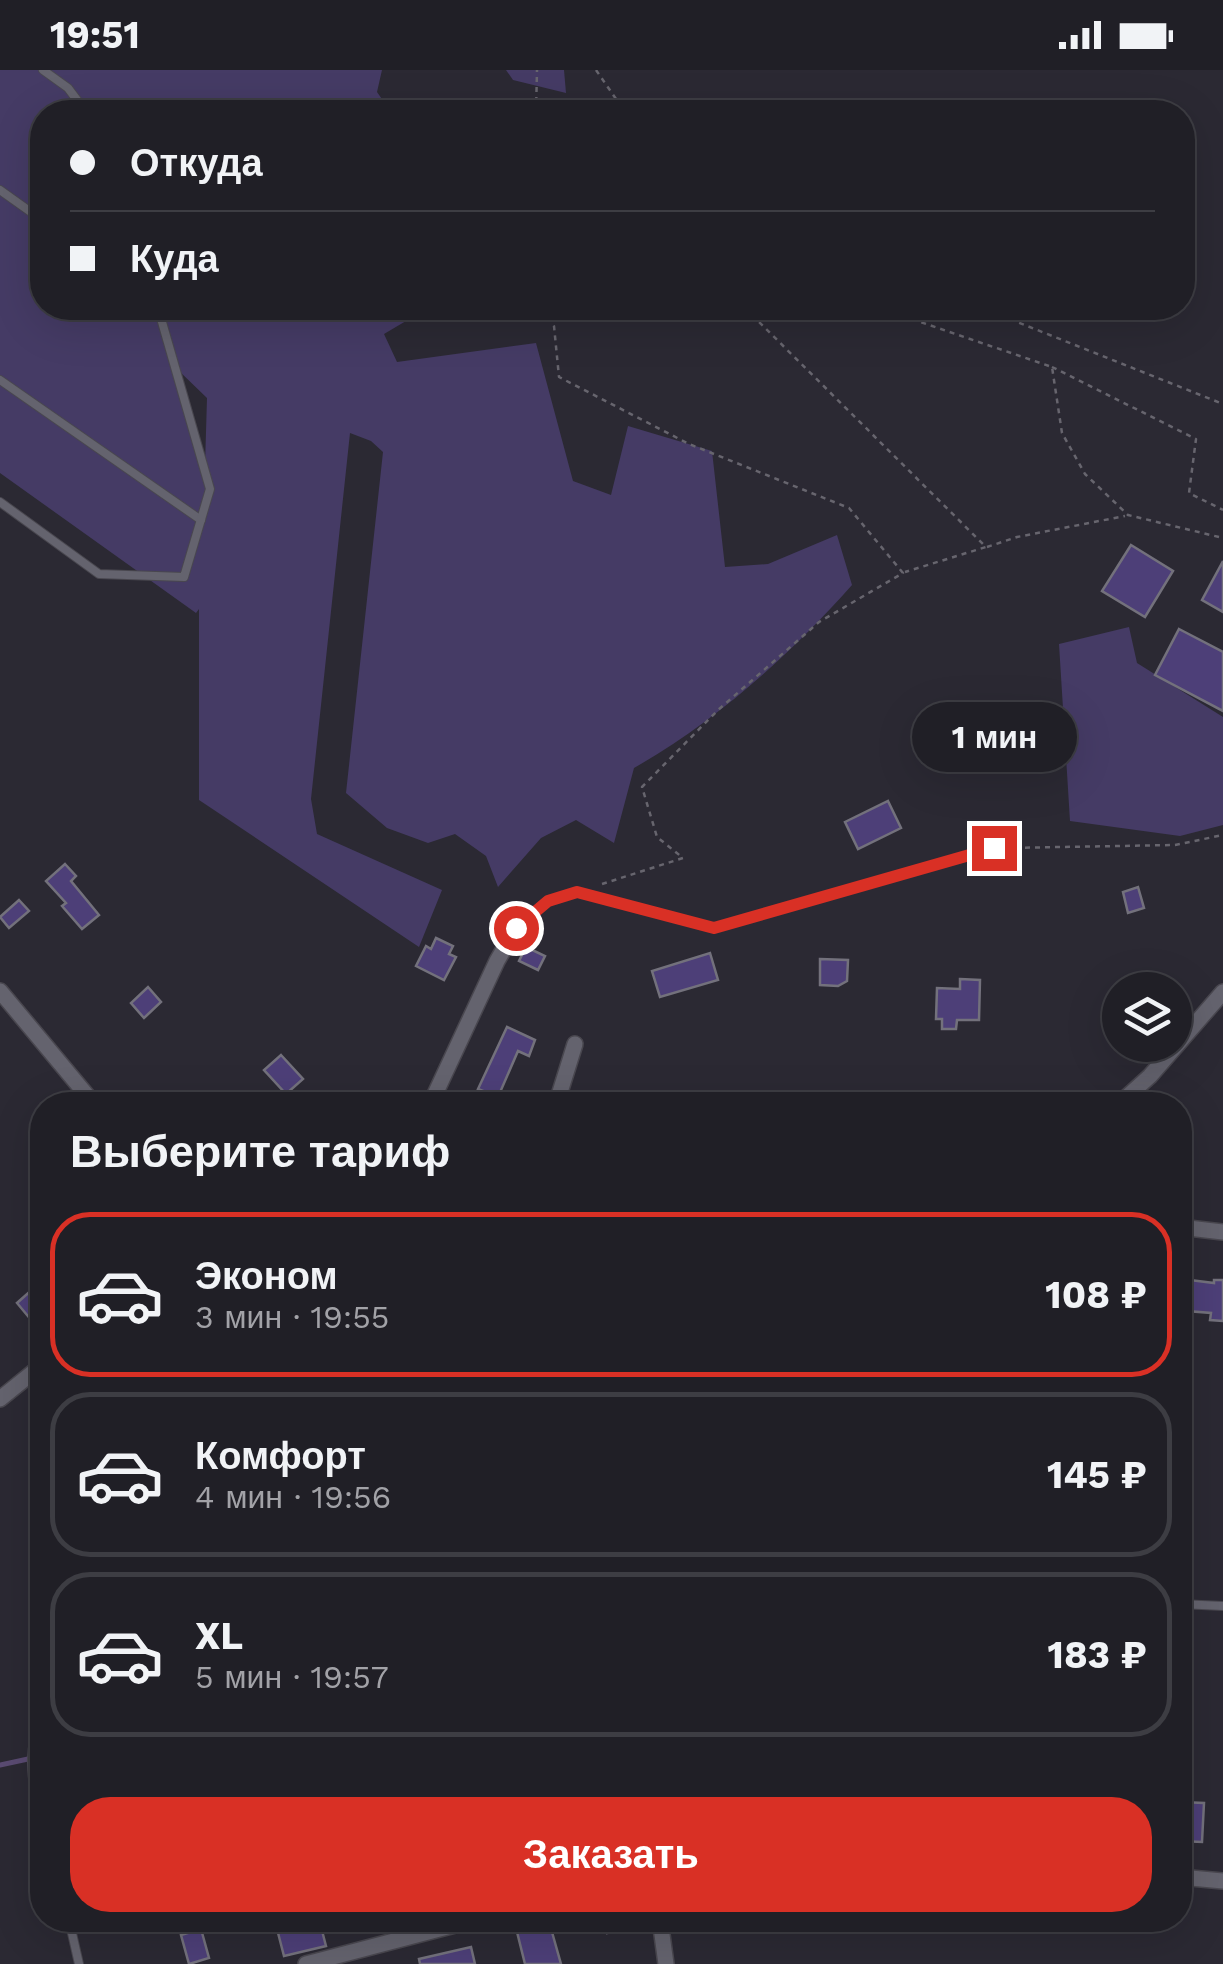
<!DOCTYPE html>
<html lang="ru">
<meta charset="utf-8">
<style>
body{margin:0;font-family:"Work Sans",sans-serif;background:#2d2c32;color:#f1f3f6;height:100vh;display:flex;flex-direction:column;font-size:38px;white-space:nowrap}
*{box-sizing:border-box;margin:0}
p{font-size:32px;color:#a2a2a7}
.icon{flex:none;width:55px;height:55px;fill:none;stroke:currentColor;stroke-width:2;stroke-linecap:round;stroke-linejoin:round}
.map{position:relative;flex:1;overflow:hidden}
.panel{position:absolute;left:30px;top:1022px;width:1162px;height:840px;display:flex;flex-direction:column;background:#201f26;border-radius:40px;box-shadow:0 10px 40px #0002,0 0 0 2px #3d3d43}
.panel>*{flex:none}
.banner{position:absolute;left:30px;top:30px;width:1165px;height:220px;border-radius:40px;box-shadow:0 10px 40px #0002,0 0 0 2px #3d3d43;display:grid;align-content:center;height:220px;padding:0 40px;background:#201f26}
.buttons{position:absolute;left:1102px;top:902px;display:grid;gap:20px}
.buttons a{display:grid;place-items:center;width:90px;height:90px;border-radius:50%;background:#201f26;box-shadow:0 10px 40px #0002,0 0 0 2px #3d3d43;font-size:50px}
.end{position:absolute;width:45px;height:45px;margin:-22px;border:12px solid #d93025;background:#fff;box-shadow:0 0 0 5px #fff}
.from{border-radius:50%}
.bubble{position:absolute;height:70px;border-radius:35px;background:#201f26;box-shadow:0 10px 40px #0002,0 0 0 2px #3d3d43;font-size:32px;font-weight:700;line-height:70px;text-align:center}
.banner b{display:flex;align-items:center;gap:35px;height:95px;font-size:38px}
.banner b+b{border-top:2px solid #3d3d43}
.banner i{width:25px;height:25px;background:#f1f3f6}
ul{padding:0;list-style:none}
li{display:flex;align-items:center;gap:30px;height:165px;margin:0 20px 15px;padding:0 20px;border:5px solid #3d3d43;border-radius:40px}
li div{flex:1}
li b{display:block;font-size:38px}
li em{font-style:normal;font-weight:700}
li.on{border-color:#d93025}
li>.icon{width:90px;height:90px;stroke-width:1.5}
h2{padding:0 40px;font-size:45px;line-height:120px}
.cta{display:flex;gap:20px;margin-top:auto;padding:20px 40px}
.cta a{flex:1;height:115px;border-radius:40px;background:#d93025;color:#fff;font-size:40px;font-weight:700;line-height:115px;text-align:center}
.status{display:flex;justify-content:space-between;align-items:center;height:70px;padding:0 50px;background:#201f26;direction:ltr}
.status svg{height:28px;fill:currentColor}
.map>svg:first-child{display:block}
.green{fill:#453b65;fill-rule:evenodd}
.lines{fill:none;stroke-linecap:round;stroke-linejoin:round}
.stream{stroke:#5a4b72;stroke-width:5}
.building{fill:#4d3f78;stroke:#73717c;stroke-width:2.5}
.service-casing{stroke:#49474f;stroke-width:10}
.minor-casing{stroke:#49474f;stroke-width:18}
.path{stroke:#67656e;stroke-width:2.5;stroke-dasharray:5 5;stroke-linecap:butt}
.service{stroke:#64636e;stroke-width:8}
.minor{stroke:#64636e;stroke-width:15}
.route{stroke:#d93025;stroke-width:12}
</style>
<div class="status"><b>19:51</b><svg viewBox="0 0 49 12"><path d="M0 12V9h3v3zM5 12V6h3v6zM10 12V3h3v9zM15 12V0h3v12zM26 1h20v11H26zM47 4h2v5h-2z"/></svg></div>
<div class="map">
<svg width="1223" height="1894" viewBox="0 0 1223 1894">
<rect width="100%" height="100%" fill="#2b2933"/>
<g class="green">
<path d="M0 0H382L377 22 391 42H42V238H428L384 264 397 292 536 273 573 411 611 425 628 356 712 381 725 497 768 494 837 465 852 515C790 585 716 651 634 698L614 773 576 750 541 768 498 817 486 786 455 764 428 773 387 758 346 723 383 382 371 371 350 363 311 729 317 764 442 820 419 877 199 730V539L196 543 0 403ZM177 299 207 328 205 396Z"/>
<path d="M506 0H564L566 23 513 10Z"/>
<path d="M1129 557 1137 593 1223 647V755L1180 766 1070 751 1059 574Z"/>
</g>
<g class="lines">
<g class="stream">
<path d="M37 1687 42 1686"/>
<path d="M0 1695 28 1689"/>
</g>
</g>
<g class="building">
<path d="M1131 475 1173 501 1145 547 1102 521Z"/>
<path d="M1223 491V542L1202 530Z"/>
<path d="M1179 559 1223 582V641L1155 605Z"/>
<path d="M888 731 901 758 858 779 845 752Z"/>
<path d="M65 794 76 806 71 811 99 845 82 859 62 836 66 833 46 811Z"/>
<path d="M1138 817 1144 838 1128 843 1123 822Z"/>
<path d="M19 830 29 841 9 858 0 847Z"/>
<path d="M436 868 453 876 449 884 456 887 444 910 416 896 426 876 431 879Z"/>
<path d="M526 877 545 886 538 900 519 891Z"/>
<path d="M710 883 718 910 660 927 652 901Z"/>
<path d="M820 889 848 890 847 911 838 916 820 915Z"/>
<path d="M960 909 980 910 979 950H957L956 959H942V949H936L937 918 960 919Z"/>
<path d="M148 917 161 932 144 948 131 933Z"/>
<path d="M507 957 535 970 529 986 518 981 498 1027 478 1019Z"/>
<path d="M281 985 303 1009 286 1024 264 1000Z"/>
<path d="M1190 1210 1214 1213V1210H1223V1251L1210 1250 1211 1243 1187 1241Z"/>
<path d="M35 1217 42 1225V1242L32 1251 17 1233Z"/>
<path d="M1180 1732 1204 1733 1202 1772 1180 1771Z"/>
<path d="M604 1850H643L644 1856 607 1863Z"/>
<path d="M303 1853 304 1857 320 1853 326 1876 284 1886 277 1859Z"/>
<path d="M550 1855 561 1894H525L517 1862Z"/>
<path d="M201 1859 209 1888 189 1894 181 1865Z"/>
<path d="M471 1877 475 1894H420L419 1889Z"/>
</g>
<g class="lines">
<defs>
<g id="service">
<path d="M43 0 68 18 86 42"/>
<path d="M0 120 42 150"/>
<path d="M0 310 201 450"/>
<path d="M0 432 99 504 184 507 210 419 158 238"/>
<path d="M516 858 547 831 577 822 714 858 994 778"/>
<path d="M1180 1534 1223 1536"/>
<path d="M42 1652C24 1681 35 1717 38 1749L42 1758"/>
<path d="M69 1850 79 1894"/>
</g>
<g id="minor">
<path d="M0 921 95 1035"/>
<path d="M430 1035 497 891 516 858"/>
<path d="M556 1035 575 974"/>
<path d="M1118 1035 1150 1006 1223 922"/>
<path d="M1180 1157 1223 1162"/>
<path d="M0 1329 42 1295"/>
<path d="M1180 1807 1223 1811"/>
<path d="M660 1850 666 1894"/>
<path d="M306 1894 474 1850"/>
</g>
</defs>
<use href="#service" class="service-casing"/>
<use href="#minor" class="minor-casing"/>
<g class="path">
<path d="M596 0 625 42"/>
<path d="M536 42 537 0"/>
<path d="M544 238 554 256 559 307 689 374 849 438 903 503 819 552 718 640 642 717 657 767 683 788 599 815"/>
<path d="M733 238 755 248 986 477 905 502"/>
<path d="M833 238 894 243 1052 297 1062 363 1085 404 1128 445 1223 468"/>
<path d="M982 238 1223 334"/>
<path d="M1052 297 1196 369 1189 423 1223 440"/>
<path d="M987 477 1017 467 1125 446"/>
<path d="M1005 778 1175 775 1223 765"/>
</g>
<use href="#service" class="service"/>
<use href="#minor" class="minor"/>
</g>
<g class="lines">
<path class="route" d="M516 858 548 831 577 822 714 858 994 778"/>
</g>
</svg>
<div class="buttons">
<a><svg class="icon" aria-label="layers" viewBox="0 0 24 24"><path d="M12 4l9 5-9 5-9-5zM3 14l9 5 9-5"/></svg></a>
</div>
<i class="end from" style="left:516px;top:858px"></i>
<i class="end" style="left:994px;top:778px"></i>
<div class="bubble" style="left:912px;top:632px;width:165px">1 мин</div>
<div class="banner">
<b><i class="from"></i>Откуда</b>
<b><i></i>Куда</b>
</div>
<section class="panel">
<h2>Выберите тариф</h2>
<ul>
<li class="on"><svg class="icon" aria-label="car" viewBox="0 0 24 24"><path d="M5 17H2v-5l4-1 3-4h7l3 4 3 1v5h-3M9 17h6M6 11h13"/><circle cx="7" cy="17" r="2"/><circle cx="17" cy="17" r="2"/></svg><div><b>Эконом</b><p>3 мин · 19:55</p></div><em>108 ₽</em></li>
<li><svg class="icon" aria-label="car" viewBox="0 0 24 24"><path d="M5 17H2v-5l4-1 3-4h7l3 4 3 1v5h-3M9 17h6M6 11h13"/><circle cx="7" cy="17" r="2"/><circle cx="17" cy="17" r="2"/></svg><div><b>Комфорт</b><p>4 мин · 19:56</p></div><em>145 ₽</em></li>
<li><svg class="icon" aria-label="car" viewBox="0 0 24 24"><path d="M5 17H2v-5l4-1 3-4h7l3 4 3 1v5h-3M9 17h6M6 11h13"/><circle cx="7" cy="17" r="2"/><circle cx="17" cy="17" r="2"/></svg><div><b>XL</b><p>5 мин · 19:57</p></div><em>183 ₽</em></li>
</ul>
<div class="cta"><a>Заказать</a></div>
</section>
</div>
